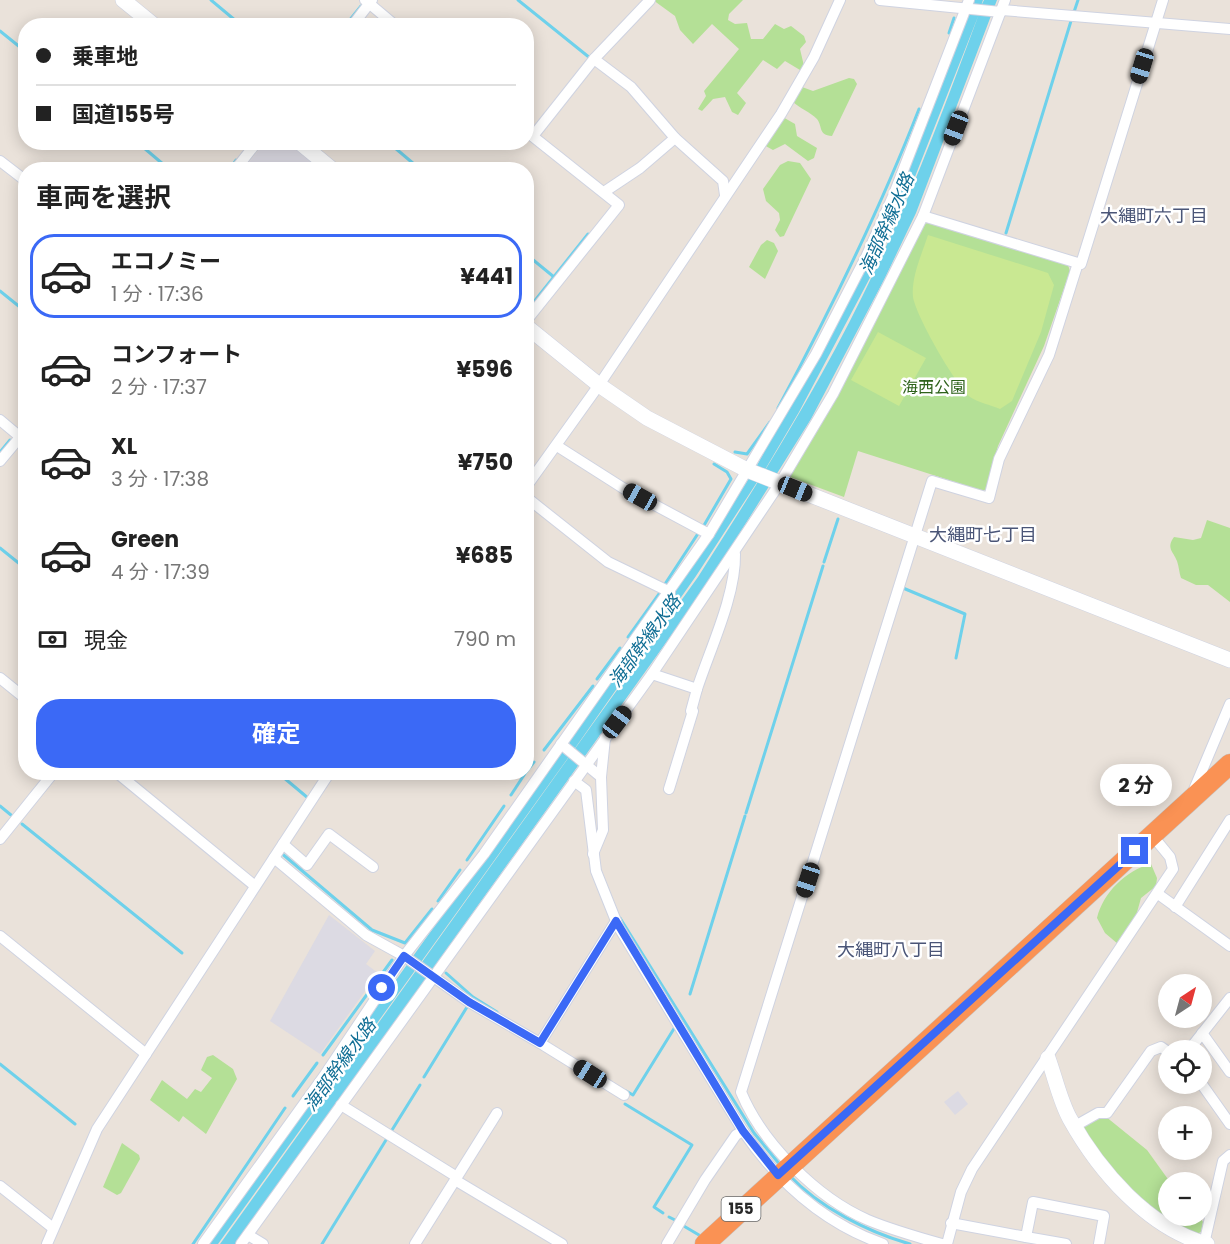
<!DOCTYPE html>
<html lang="ja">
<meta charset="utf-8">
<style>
body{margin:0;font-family:Poppins,"Noto Sans JP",sans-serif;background:#f6f6f6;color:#222;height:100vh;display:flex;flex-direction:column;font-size:22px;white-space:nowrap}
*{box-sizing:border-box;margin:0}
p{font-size:20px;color:#767676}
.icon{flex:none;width:33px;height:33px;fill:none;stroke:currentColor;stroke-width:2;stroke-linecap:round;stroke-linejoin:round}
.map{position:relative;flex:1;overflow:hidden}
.drawer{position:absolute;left:18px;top:162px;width:516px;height:618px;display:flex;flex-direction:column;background:#fff;border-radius:24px;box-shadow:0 3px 15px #0003}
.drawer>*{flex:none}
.banner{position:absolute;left:18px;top:18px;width:516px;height:132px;border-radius:24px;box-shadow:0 3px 15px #0003;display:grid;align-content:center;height:132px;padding:0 18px;background:#fff}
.needle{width:39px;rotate:36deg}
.controls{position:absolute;left:1158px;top:974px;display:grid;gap:12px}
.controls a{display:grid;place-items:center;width:54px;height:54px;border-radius:50%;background:#fff;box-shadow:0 3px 15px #0003;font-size:30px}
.end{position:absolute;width:27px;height:27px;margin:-14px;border:8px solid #3b69f6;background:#fff;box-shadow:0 0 0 3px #fff}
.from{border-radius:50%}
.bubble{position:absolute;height:42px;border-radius:21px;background:#fff;box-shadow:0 3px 15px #0003;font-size:20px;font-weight:700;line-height:42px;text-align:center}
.car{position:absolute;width:18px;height:36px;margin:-18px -9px;border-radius:8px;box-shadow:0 0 4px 2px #0007;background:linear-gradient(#222 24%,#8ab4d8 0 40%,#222 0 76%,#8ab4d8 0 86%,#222 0)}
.banner b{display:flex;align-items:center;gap:21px;height:57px;font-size:22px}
.banner b+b{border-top:2px solid #e0e0e0}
.banner i{width:15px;height:15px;background:#222}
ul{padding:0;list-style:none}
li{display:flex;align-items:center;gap:18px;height:84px;margin:0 12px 9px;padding:0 6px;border:3px solid transparent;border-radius:24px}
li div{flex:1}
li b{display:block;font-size:22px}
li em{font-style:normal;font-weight:700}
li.selected{border-color:#3b69f6}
li>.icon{width:54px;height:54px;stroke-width:1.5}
h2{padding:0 18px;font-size:27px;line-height:72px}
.pay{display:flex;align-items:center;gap:15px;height:66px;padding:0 18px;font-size:22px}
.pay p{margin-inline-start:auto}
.button{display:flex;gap:12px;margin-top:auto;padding:12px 18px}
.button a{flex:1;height:69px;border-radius:24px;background:#3b69f6;color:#fff;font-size:24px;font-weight:700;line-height:69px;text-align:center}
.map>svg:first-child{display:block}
.industrial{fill:#dcdae3}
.green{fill:#b4e096}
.pitch{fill:#c9e892}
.water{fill:#6ed1eb}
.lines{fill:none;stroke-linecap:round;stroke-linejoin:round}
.stream{stroke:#6ed1eb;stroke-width:3}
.street-casing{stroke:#cfd3e1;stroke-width:12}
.secondary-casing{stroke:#cfd3e1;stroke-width:16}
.highway-casing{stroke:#c3c3c3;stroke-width:21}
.street{stroke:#fff;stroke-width:10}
.secondary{stroke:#fff;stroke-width:15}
.highway{stroke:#fa9254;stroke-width:20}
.route{stroke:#3b69f6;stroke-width:8}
.labels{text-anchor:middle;stroke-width:5;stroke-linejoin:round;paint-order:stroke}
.shield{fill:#fff;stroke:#686868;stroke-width:1.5}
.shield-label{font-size:15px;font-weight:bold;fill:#282828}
.park-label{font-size:16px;fill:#2e621b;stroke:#fff}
.neighbourhood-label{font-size:18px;fill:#4a5577;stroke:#fff}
.water-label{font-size:18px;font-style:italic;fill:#106e94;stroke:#fff}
</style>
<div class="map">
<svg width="1230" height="1244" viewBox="0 0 1230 1244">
<rect width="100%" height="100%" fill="#eae2da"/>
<g class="industrial">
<path d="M265 142 288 143 321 169 243 170Z"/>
<path d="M329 915 375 951 366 964 378 973 320 1054 270 1021Z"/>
<path d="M958 1091 968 1104 955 1115 944 1102Z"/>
</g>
<g class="green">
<path d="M653 0H743L729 14 728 20 735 24 747 23 751 39H763L775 24 784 29 791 26 804 36 806 42 800 49 804 66 800 70 785 61 777 69 763 60 737 93 746 103 738 115 732 112 725 97 713 99 702 111 698 109 706 96 704 91 739 49 712 24 693 44 680 30 675 16Z"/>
<path d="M849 78 854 79 857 84 832 136C818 135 823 127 817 119 810 112 799 108 792 101L802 87 813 91Z"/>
<path d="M781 116 795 124 797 136 817 148 814 158 808 161 785 144 773 150 762 144Z"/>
<path d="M788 161 800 163 811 179 784 236 780 237 775 230 780 220 779 213 766 201 763 189 780 165Z"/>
<path d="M928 223 1068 265 1070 271 1044 346 998 446 986 489 983 491 858 451 844 497 790 477 874 324 923 224Z"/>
<path d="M767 240 774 243 778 251 765 279 749 267 761 245Z"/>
<path d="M1207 520 1230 528V602L1208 585H1196L1181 578C1179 572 1179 567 1177 561 1173 551 1166 548 1174 537L1193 540 1201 538Z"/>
<path d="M1151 864 1157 878 1156 886 1141 898 1136 916 1118 944 1105 933 1097 918C1103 893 1126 870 1151 864Z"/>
<path d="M213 1055 233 1069 237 1079 206 1134 183 1116 179 1122 150 1100 162 1080 187 1099 195 1089 201 1092 212 1078 201 1070 207 1057Z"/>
<path d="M1105 1116 1147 1150 1170 1182 1168 1215H1198L1203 1222 1201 1232 1194 1235 1151 1208 1121 1182 1082 1128 1086 1122Z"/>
<path d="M122 1143 139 1155 140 1159 121 1193 117 1195 103 1187Z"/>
</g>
<g class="pitch">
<path d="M928 235 1048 273 1054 285 1041 332 1012 401 1000 409C991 405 977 402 970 397 955 384 916 316 913 297 911 277 922 254 928 235Z"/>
<path d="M878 332 926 358 899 406 851 380Z"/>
</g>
<path class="water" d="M972 0H983L981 6 984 0H997L916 213 885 278 811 419 708 584 236 1244H220L698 577C761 478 825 377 875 270 915 187 947 100 979 14L905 202 873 272 799 412 763 473 696 576 573 751 218 1244H207L688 572 755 469 867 262Z"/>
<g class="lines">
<g class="stream">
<path d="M211 0 242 26"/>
<path d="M518 0 590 58"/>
<path d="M1074 12 1078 0"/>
<path d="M345 26 361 6"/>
<path d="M0 31 26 52"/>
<path d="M949 33 954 18"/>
<path d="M137 142 170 170"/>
<path d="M388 142 421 170"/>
<path d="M229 170 236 160"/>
<path d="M1006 233 1071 21"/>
<path d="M526 254 554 277"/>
<path d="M0 291 26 312"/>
<path d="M533 303 588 234"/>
<path d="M778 408C830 311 879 212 919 109"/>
<path d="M20 427 26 421"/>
<path d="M22 445 26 448"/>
<path d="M0 452 10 440"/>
<path d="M735 452 747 454 770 422"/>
<path d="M703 527 731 479 727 472 714 464"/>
<path d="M0 548 26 569"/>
<path d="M824 562 838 519"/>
<path d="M665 584 699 532"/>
<path d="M903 588 965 614 956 658"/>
<path d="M628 637 661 591"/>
<path d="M597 679 620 648"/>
<path d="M544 750 593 686"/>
<path d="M277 772 308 798"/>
<path d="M526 772 534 762"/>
<path d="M511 795 526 772"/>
<path d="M0 806 11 815"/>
<path d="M746 813 823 566"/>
<path d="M22 824 182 953"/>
<path d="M280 852 372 930 405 943 432 909"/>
<path d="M467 860 504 806"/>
<path d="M438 901 460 870"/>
<path d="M620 918 754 1133 781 1166"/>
<path d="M446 973 473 997 497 1012"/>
<path d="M690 994 745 816"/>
<path d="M323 1055 392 960"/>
<path d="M0 1064 75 1124"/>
<path d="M424 1077 467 1007"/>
<path d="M626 1091 633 1095 675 1027"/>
<path d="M293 1096 317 1063"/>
<path d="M625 1104 692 1145 654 1207 663 1213"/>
<path d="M392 1130 420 1085"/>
<path d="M789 1175C820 1208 868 1232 910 1244"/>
<path d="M669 1217 677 1221"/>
<path d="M682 1225 699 1235"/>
<path d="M193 1244 285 1108"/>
<path d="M322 1244 386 1140"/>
</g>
<defs>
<g id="street">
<path d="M365 0 396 26"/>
<path d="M880 0 1001 12"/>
<path d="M1002 10 1230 29"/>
<path d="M352 26 372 0"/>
<path d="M594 59 631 87 675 138 723 181 725 195"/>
<path d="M526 131 619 205 526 321"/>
<path d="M533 136 594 59 650 0"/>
<path d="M0 161 26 181"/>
<path d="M235 170 257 142"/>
<path d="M604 192 640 168 675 138"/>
<path d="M923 216 1081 264 1163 0"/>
<path d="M0 420 25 441"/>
<path d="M557 446 623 488 709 534"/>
<path d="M0 461 26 430"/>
<path d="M526 487 599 385 781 114 814 57 840 0"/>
<path d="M526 497 608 562 670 592"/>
<path d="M652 674 697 689C710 649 736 595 735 554"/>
<path d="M0 678 26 699"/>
<path d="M561 744 601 777 603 830 593 854"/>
<path d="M116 772 255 886"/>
<path d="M601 777 605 738"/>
<path d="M574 781 586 790 596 871 618 926 743 1131C778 1182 824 1223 883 1244"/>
<path d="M669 789 693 711H691L697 689"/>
<path d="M1193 792 1230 704"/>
<path d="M0 839 54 772"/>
<path d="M283 844 307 865 329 834 373 867"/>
<path d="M274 858 366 935 404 956 469 1002 540 1043 616 921"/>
<path d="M1158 894 1230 946"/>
<path d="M1175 907 1230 820"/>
<path d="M0 936 146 1054"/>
<path d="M1202 1033 1230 1072"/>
<path d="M540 1043 624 1095"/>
<path d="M1189 1050 1230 998"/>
<path d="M1201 1083 1230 1124"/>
<path d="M341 1105 457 1177"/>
<path d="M1075 1126 1098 1113H1107L1151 1051 1161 1047 1168 1052"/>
<path d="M455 1180 562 1244"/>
<path d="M0 1186 53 1228"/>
<path d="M951 1223 1026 1237 1033 1202 1104 1216 1099 1244"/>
<path d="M248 1235 263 1244"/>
<path d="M1026 1237 1066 1244"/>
<path d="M47 1244 97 1129 330 772"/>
<path d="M203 1244 324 1076 404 956 484 854 709 534 816 354 866 257 894 194 969 0"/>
<path d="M241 1244 652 674 780 483 833 394 923 216 1005 0"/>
<path d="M415 1244 497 1113"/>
<path d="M667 1244 705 1180 736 1135 743 1131"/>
<path d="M942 1244C917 1237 892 1230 868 1220 817 1198 762 1143 741 1092L932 481 989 498 999 459 1049 355 1078 263"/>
<path d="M947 1244 961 1192 972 1169 1173 869 1170 857 1152 835"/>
<path d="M1204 1244 1223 1161 1230 1155"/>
</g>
<g id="secondary">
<path d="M123 0 155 26"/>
<path d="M299 142 333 170"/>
<path d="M526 326 599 385 647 418 747 470 1230 660"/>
<path d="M1048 1058C1055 1077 1060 1101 1070 1119 1099 1171 1148 1228 1207 1244"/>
</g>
<path id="highway" d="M705 1244 1230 764"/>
</defs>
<use href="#street" class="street-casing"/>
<use href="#secondary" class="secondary-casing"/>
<use href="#highway" class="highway-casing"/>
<use href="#street" class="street"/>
<use href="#secondary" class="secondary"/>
<use href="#highway" class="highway"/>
</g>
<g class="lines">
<path class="route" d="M382 988 404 956 469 1002 540 1043 616 921 743 1131 778 1175 1135 851"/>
</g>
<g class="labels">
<rect class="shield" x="721.5" y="1197" width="39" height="24" rx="4.5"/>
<g class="shield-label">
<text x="741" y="1214">155</text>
</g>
<g class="park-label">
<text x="934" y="393">海西公園</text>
</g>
<g class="neighbourhood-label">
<text x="1154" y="222">大縄町六丁目</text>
<text x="983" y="541">大縄町七丁目</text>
<text x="891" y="956">大縄町八丁目</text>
</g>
<g class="water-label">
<text transform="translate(887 224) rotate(-66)" y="6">海部幹線水路</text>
<text transform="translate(645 641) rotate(-54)" y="6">海部幹線水路</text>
<text transform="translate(340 1065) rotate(-54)" y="6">海部幹線水路</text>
</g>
</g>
</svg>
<div class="controls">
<a><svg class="needle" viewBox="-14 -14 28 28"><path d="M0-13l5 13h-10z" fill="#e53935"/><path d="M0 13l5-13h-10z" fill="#767676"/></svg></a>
<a><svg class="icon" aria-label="locate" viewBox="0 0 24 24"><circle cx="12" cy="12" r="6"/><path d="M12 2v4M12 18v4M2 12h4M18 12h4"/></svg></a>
<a>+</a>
<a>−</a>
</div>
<i class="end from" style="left:382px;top:988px"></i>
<i class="end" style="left:1135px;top:851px"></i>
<div class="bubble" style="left:1100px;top:764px;width:72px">2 分</div>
<i class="car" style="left:1142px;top:66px;rotate:197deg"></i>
<i class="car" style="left:956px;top:128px;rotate:201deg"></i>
<i class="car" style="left:795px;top:489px;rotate:112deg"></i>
<i class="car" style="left:640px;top:497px;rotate:299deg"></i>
<i class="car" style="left:617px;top:722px;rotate:37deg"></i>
<i class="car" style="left:808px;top:880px;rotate:198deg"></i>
<i class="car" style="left:590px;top:1074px;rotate:302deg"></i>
<div class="banner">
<b><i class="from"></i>乗車地</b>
<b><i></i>国道155号</b>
</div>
<section class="drawer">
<h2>車両を選択</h2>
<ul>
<li class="selected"><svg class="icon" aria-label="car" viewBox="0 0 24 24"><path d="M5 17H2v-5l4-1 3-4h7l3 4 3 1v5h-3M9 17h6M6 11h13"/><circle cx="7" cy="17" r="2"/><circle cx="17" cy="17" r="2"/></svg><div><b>エコノミー</b><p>1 分 · 17:36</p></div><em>¥441</em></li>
<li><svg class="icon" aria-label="car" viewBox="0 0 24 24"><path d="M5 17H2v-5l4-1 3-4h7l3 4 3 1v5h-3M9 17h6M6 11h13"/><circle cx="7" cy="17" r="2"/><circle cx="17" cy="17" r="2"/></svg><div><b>コンフォート</b><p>2 分 · 17:37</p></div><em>¥596</em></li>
<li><svg class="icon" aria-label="car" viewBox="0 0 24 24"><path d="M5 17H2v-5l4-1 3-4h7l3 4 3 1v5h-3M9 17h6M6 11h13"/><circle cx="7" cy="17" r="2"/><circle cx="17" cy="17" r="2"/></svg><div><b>XL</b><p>3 分 · 17:38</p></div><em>¥750</em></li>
<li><svg class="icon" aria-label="car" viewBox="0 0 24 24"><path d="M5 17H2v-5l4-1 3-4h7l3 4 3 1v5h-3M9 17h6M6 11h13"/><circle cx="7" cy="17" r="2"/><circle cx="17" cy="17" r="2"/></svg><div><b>Green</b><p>4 分 · 17:39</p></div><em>¥685</em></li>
</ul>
<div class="pay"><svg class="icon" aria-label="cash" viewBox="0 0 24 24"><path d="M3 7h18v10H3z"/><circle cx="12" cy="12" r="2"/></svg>現金<p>790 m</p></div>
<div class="button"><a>確定</a></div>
</section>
</div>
